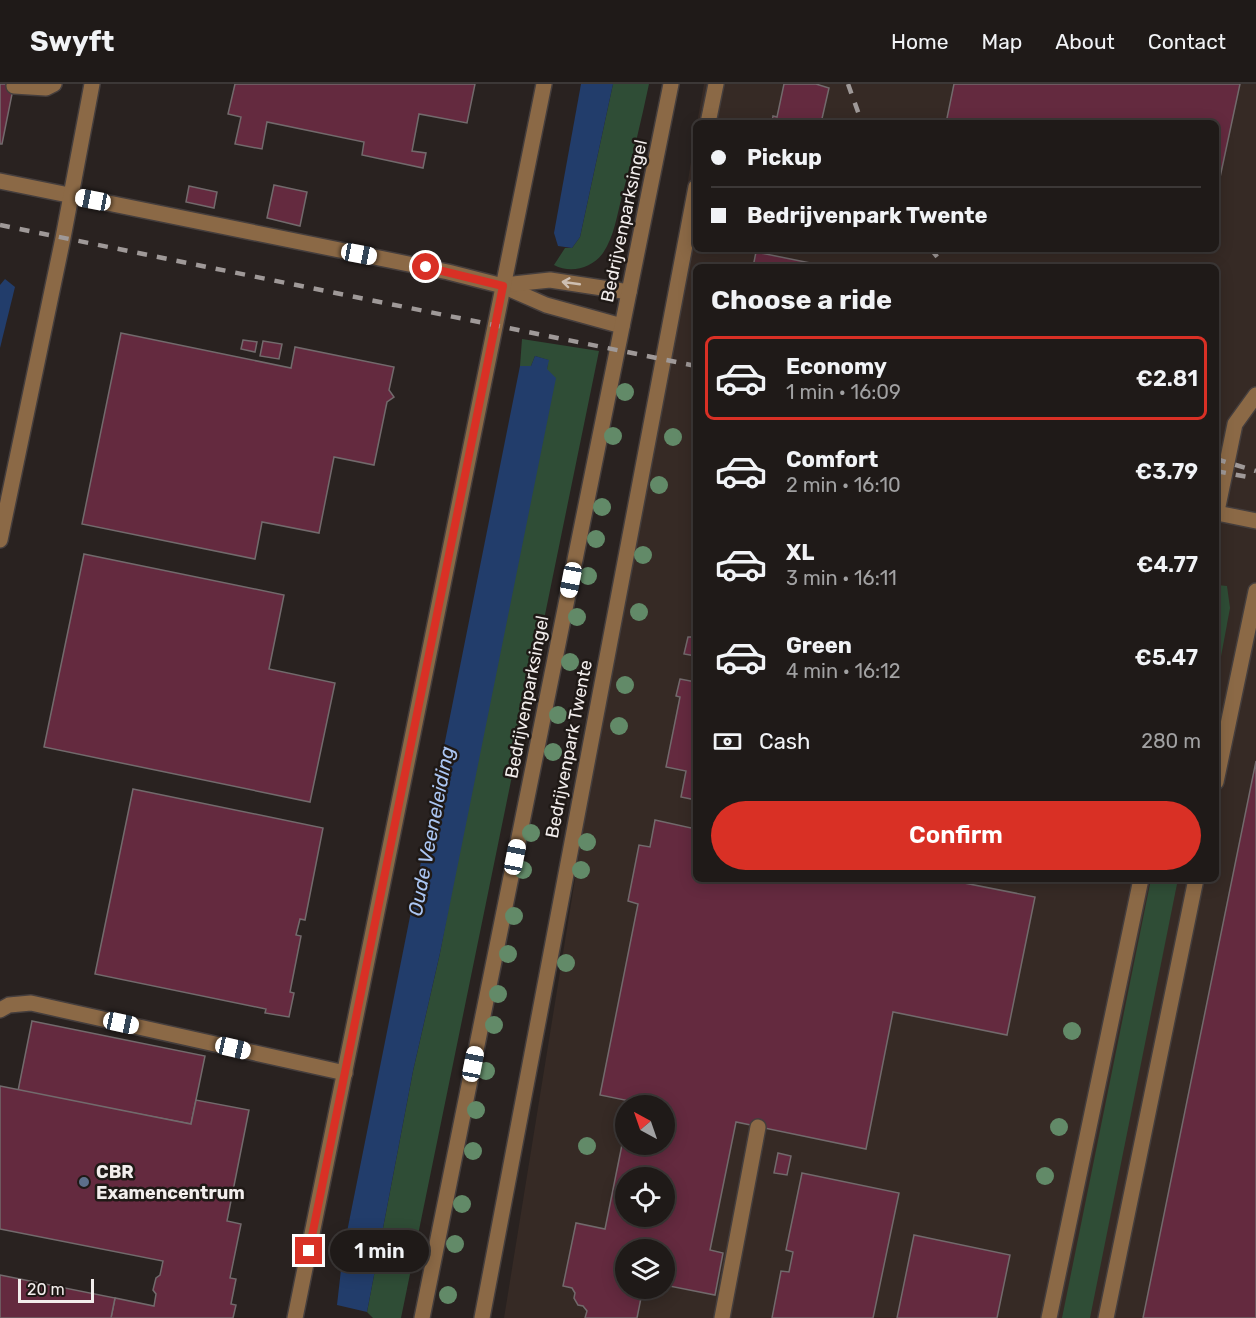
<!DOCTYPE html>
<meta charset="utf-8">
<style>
body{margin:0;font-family:Rubik,sans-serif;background:#2c2725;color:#f1f3f6;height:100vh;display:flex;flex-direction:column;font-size:22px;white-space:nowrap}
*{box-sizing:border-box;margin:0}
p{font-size:20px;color:#a1a1a2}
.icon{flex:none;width:33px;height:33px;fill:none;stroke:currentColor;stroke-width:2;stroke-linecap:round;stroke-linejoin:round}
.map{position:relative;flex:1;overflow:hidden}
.sheet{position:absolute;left:693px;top:180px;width:526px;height:618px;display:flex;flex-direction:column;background:#1f1a18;border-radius:9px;box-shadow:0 3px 15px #0003,0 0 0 2px #3c3837}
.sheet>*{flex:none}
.guide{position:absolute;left:693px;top:36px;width:526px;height:132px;border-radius:9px;box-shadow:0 3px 15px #0003,0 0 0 2px #3c3837;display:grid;align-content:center;height:132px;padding:0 18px;background:#1f1a18}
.needle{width:39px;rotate:320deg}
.controls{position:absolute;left:615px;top:1011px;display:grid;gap:12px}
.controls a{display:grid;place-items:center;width:60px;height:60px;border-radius:50%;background:#1f1a18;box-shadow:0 3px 15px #0003,0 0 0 2px #3c3837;font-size:30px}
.scale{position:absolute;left:18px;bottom:15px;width:76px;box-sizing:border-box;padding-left:6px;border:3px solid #f2edec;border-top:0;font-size:16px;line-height:21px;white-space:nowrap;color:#f2edec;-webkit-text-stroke:4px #1f1916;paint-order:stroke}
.end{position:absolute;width:27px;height:27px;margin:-14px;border:8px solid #d93025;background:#fff;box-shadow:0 0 0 3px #fff}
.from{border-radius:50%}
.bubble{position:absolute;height:42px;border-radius:21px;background:#1f1a18;box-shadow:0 3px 15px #0003,0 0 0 2px #3c3837;font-size:20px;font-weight:600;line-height:42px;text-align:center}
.car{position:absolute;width:18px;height:36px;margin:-18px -9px;border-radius:8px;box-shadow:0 0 4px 2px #0007;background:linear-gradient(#fff 24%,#345 0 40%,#fff 0 76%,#345 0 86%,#fff 0)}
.guide b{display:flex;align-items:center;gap:21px;height:57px;font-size:22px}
.guide b+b{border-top:2px solid #3c3837}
.guide i{width:15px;height:15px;background:#f1f3f6}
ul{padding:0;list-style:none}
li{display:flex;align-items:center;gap:18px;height:84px;margin:0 12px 9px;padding:0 6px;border:3px solid transparent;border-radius:9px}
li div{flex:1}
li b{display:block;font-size:22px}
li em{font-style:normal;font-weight:600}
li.current{border-color:#d93025}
li>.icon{width:54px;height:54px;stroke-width:1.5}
h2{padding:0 18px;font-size:27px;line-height:72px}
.pay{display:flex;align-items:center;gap:15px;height:66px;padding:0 18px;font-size:22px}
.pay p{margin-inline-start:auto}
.cta{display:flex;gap:12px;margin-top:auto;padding:12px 18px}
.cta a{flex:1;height:69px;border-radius:36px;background:#d93025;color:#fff;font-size:24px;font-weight:600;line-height:69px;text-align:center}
header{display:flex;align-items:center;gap:36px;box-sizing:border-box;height:84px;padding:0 30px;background:#1f1a18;border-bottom:2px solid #3c3837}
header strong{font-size:28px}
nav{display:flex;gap:33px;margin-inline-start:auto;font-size:21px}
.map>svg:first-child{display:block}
.built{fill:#362a25;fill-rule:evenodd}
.green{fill:#2f4d36}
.water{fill:#223d6b}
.building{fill:#642a3f;stroke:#726a6c;stroke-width:1.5;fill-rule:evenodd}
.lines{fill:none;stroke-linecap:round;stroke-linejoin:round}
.minor-casing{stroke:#453e3d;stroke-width:18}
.minor{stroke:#8b6946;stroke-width:15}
.rail{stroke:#9f9998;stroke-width:4.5;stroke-dasharray:10 10;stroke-linecap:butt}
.tree{fill:#628a68}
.oneway{stroke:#cebfb2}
.route{stroke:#d93025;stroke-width:8}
.service-dot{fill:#5c6f8a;stroke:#1f1916;stroke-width:2}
.labels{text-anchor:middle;stroke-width:5;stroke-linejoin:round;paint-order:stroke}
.street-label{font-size:18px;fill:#f2edec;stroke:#1f1916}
.poi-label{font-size:18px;font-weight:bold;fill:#f2edec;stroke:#1f1916;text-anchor:start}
.water-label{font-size:20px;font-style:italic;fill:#abc6f3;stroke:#1f1916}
</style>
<header>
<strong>Swyft</strong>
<nav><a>Home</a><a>Map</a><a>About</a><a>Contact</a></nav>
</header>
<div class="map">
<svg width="1256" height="1234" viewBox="0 0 1256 1234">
<rect width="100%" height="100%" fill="#292220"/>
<path class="built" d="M704 0H1256V1234H504L696 47V165H1216V39H697ZM696 183H1216V795H696ZM626 1022H664V1060H626ZM626 1094H664V1132H626ZM626 1166H664V1204H626Z"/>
<g class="green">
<path d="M613 0H649C641 38 632 75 622 112 617 131 614 153 603 169 592 184 571 190 554 181L565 164H572L580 153Z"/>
<path d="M522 255 599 267 401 1234H373L367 1228 413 987 440 869 547 285 548 276 535 272 531 282H520Z"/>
<path d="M1217 501 1227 502 1230 524 1217 594Z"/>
<path d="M1151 795H1178L1090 1234H1062Z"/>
</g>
<g class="water">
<path d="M581 0H613L580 153 572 164 558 162 554 149Z"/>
<path d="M5 195 15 203 0 264V201Z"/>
<path d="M535 272 549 276 547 285 556 294 440 869 413 987 367 1228 337 1221 343 1168 520 282H531Z"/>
</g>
<g class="building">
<path d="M0 0H14L2 60H0Z"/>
<path d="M235 0H475L467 39 419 30 412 67 426 69 423 84 362 71 364 58 267 38 262 65 235 60 241 33 228 30Z"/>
<path d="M784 0H816L829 4 821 39H772L773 32 777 33Z"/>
<path d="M954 0H1240L1216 112V39H946Z"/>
<path d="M274 101 307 108 300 142 267 134Z"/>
<path d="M189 102 217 108 214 124 186 118Z"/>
<path d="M756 168 830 183H753Z"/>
<path d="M121 249 291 284 295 263 394 283 389 306 394 313 387 318 374 381 334 373 319 449 262 438 255 475 82 440Z"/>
<path d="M243 256 257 258 255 268 241 265Z"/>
<path d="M263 257 282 260 279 275 260 272Z"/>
<path d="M84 470 284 511 269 585 335 599 310 718 44 663Z"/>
<path d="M696 534V572L684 570 688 553H692Z"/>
<path d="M680 595 696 598V716L681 713 686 687 666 683 680 613 676 612Z"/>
<path d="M1256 677V1234H1143Z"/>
<path d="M133 705 323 744 305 836 300 835 296 851 301 852 290 908 294 909 289 933 265 929 266 925 95 890Z"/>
<path d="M655 736 696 745V795H944L1035 813 1007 951 893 928 866 1065 736 1038 710 1166 723 1169 715 1211 664 1201V1166H626V1204H643L637 1234H585L587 1227 583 1222 578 1221 574 1214 575 1209 572 1204 563 1202 576 1139 605 1145 626 1041V1060H664V1022H630V1017L600 1011 638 820 628 817 639 761 650 763ZM626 1094H664V1132H626Z"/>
<path d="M32 937 205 972 191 1040 18 1007Z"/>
<path d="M0 1002 191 1040 196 1016 249 1026 227 1137 241 1140 230 1194 236 1195 231 1220 236 1221 233 1234H111L115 1214 154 1222 156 1210 153 1206 156 1194 160 1191 163 1177 0 1145Z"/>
<path d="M778 1069 791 1072 787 1091 774 1089Z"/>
<path d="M802 1089 899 1109 873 1234H772L781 1187 789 1188 793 1168 786 1166Z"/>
<path d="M914 1151 1010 1171 997 1234H897Z"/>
<path d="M0 1191 115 1214 111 1234H0Z"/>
</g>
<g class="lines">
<defs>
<g id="minor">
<path d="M14 2 46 4 54 0"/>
<path d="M708 39 716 0"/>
<path d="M0 97 448 188 503 202 546 221 622 242"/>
<path d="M504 201 550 196 629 208"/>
<path d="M1217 429 1256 437"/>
<path d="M1216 432 1235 340 1256 311"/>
<path d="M0 456 63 154 92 0"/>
<path d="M1216 698 1256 507"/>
<path d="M0 926 9 921 31 919 345 989"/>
<path d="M295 1234 544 0"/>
<path d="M422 1234 671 0"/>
<path d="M482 1234 696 103"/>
<path d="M722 1234 758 1043"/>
<path d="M1049 1234 1141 795"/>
<path d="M1106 1234 1196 795"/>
</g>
</defs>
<use href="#minor" class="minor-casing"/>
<use href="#minor" class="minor"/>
<g class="rail">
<path d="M848 0 862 39"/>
<path d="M0 141 696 282"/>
<path d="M931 165 945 183"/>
<path d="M1216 375 1256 387"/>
<path d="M1216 387 1253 394"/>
</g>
</g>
<g class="tree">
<circle cx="625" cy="308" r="9"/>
<circle cx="613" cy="352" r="9"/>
<circle cx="673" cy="353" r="9"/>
<circle cx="659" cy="401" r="9"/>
<circle cx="602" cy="423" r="9"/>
<circle cx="596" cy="455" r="9"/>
<circle cx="643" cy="471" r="9"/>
<circle cx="588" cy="492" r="9"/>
<circle cx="639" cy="528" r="9"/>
<circle cx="577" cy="533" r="9"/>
<circle cx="570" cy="578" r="9"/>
<circle cx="625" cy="601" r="9"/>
<circle cx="558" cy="631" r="9"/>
<circle cx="619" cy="642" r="9"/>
<circle cx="553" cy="668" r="9"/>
<circle cx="531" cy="749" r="9"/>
<circle cx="587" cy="758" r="9"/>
<circle cx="523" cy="786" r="9"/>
<circle cx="581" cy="786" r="9"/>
<circle cx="514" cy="832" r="9"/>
<circle cx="508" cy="870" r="9"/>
<circle cx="566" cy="879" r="9"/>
<circle cx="498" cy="910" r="9"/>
<circle cx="494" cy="941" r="9"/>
<circle cx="1072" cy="947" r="9"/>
<circle cx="486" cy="987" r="9"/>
<circle cx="476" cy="1026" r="9"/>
<circle cx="1059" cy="1043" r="9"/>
<circle cx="587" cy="1062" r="9"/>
<circle cx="473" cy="1067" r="9"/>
<circle cx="1045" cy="1092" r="9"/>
<circle cx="462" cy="1120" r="9"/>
<circle cx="455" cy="1160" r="9"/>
<circle cx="448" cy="1211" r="9"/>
</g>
<defs><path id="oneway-shaft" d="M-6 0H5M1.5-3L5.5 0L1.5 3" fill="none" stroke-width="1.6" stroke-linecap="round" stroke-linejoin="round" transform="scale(1.5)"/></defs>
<use class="oneway" href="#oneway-shaft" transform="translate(571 199) rotate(-172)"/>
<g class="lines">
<path class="route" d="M309 1167 503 202 426 183"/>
</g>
<circle class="service-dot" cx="84" cy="1098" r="6"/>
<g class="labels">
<g class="street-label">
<text transform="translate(624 137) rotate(-78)" y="6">Bedrijvenparksingel</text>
<text transform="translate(527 613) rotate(-79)" y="6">Bedrijvenparksingel</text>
<text transform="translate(569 665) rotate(-79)" y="6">Bedrijvenpark Twente</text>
</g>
<g class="poi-label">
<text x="96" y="1094">CBR<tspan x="96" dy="21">Examencentrum</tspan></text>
</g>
<g class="water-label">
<text transform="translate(431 747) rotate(-79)" y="7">Oude Veeneleiding</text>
</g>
</g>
</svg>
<div class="controls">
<a><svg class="needle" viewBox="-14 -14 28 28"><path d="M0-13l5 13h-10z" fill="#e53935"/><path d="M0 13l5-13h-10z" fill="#a1a1a2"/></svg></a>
<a><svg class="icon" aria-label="locate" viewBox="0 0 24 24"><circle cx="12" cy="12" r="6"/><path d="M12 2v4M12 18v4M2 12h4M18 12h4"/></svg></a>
<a><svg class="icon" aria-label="layers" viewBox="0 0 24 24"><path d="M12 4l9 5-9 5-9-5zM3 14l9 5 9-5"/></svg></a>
</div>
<div class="scale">20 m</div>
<i class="end from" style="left:426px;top:183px"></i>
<i class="end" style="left:309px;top:1167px"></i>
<div class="bubble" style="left:330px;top:1146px;width:99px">1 min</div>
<i class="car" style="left:93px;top:116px;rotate:281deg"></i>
<i class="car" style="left:359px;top:170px;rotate:101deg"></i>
<i class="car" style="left:571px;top:496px;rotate:191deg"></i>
<i class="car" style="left:515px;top:773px;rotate:11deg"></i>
<i class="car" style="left:121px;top:939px;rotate:102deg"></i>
<i class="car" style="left:233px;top:964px;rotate:103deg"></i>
<i class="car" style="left:473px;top:980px;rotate:11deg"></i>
<div class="guide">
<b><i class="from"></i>Pickup</b>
<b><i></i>Bedrijvenpark Twente</b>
</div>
<section class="sheet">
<h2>Choose a ride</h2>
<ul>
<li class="current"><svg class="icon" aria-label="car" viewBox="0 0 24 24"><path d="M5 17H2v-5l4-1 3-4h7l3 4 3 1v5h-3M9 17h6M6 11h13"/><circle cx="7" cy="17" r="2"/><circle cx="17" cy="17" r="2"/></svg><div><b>Economy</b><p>1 min · 16:09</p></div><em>€2.81</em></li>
<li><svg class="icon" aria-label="car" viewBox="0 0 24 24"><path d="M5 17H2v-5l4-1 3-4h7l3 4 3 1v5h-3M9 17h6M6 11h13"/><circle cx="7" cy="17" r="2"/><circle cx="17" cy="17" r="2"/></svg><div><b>Comfort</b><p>2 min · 16:10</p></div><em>€3.79</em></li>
<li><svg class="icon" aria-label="car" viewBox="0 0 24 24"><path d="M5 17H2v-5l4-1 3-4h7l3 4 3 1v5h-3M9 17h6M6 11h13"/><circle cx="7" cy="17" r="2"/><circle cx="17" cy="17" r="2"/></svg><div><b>XL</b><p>3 min · 16:11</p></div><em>€4.77</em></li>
<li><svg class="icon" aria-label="car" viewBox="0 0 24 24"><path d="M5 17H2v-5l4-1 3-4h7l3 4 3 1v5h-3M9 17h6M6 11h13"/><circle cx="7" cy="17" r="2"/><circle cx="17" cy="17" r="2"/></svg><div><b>Green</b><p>4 min · 16:12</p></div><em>€5.47</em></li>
</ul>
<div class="pay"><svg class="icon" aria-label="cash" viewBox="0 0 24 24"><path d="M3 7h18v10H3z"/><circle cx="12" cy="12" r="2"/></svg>Cash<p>280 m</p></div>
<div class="cta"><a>Confirm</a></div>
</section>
</div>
